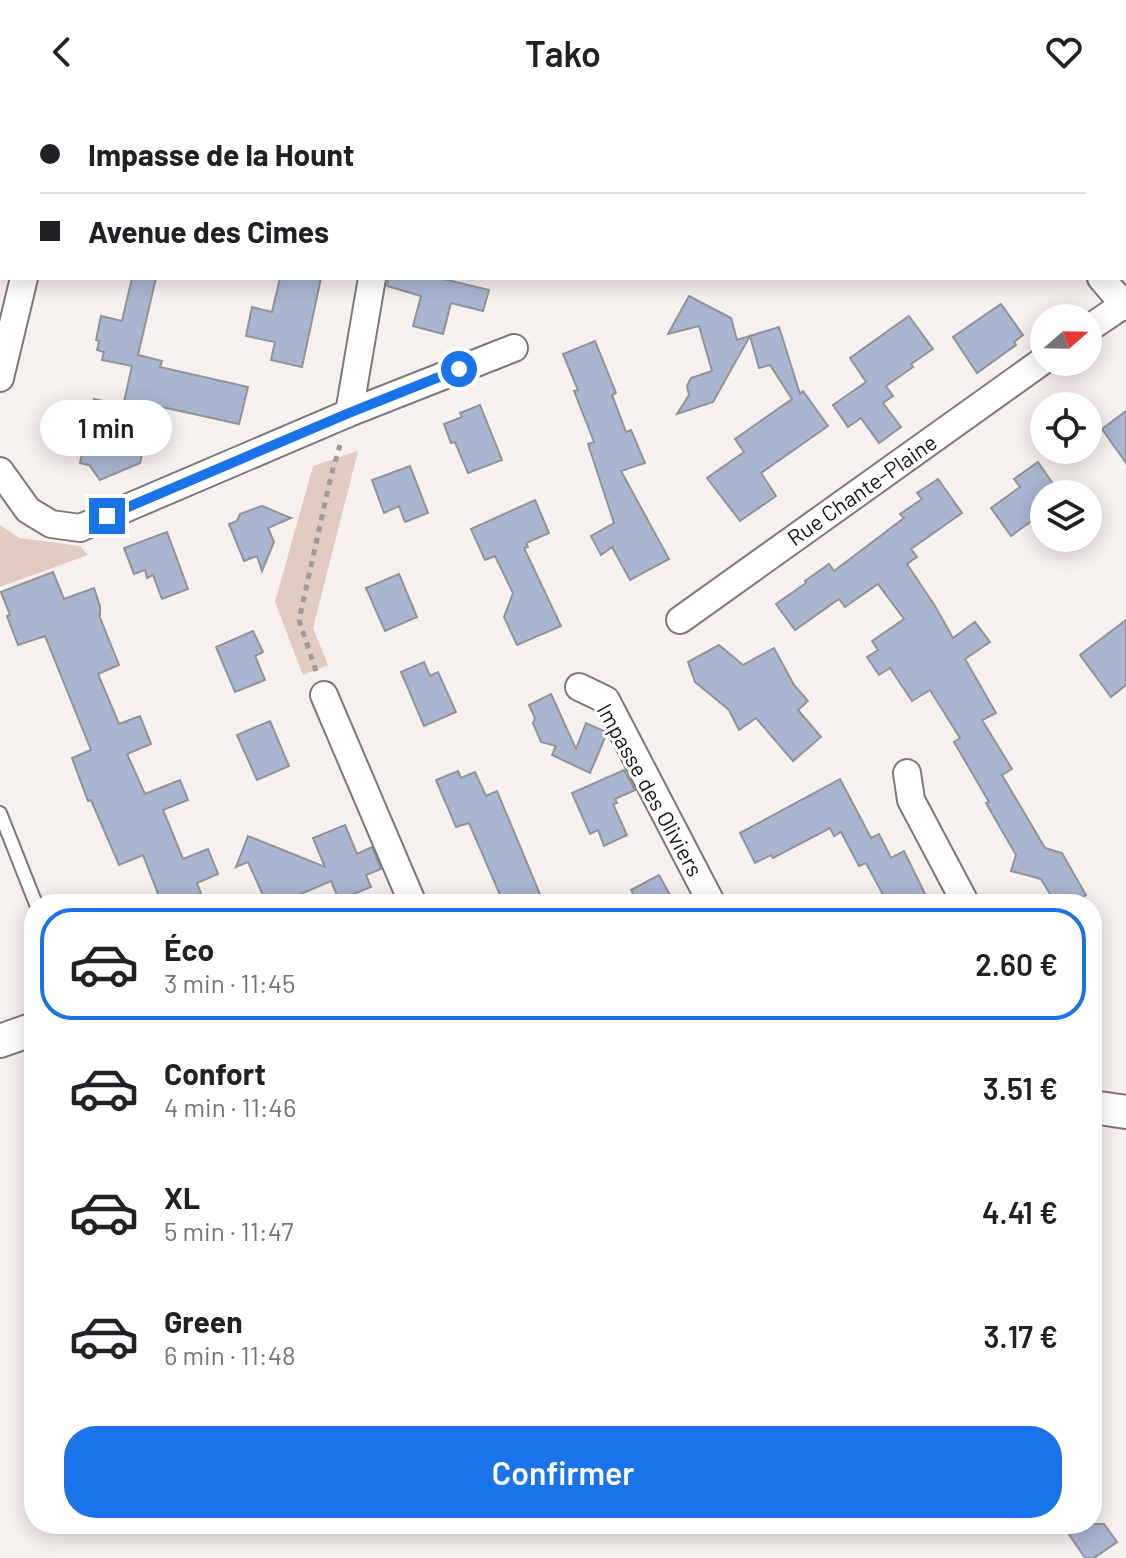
<!DOCTYPE html>
<html lang="fr">
<meta charset="utf-8">
<style>
body{margin:0;font-family:Barlow,sans-serif;background:#f2f2f2;color:#202124;height:100vh;display:flex;flex-direction:column;font-size:30px;white-space:nowrap}
*{box-sizing:border-box;margin:0}
p{font-size:26px;color:#757577}
.icon{flex:none;width:44px;height:44px;fill:none;stroke:currentColor;stroke-width:2;stroke-linecap:round;stroke-linejoin:round}
.map{position:relative;flex:1;overflow:hidden}
.sheet{position:absolute;left:24px;top:790px;width:1078px;height:640px;display:flex;flex-direction:column;background:#fff;border-radius:32px;box-shadow:0 4px 20px #0003}
.sheet>*{flex:none}
.banner{position:absolute;left:0px;top:0px;width:1126px;height:176px;box-shadow:0 4px 20px #0003;display:grid;align-content:center;height:176px;padding:0 40px;background:#fff}
.needle{width:52px;rotate:70deg}
.fabs{position:absolute;left:1030px;top:200px;display:grid;gap:16px}
.fabs a{display:grid;place-items:center;width:72px;height:72px;border-radius:50%;background:#fff;box-shadow:0 4px 20px #0003;font-size:40px}
.end{position:absolute;width:36px;height:36px;margin:-18px;border:10px solid #1a73e8;background:#fff;box-shadow:0 0 0 4px #fff}
.from{border-radius:50%}
.bubble{position:absolute;height:56px;border-radius:28px;background:#fff;box-shadow:0 4px 20px #0003;font-size:26px;font-weight:600;line-height:56px;text-align:center}
.banner b{display:flex;align-items:center;gap:28px;height:76px;font-size:30px}
.banner b+b{border-top:2px solid #e0e0e0}
.banner i{width:20px;height:20px;background:#202124}
ul{padding:14px 0 0;list-style:none}
li{display:flex;align-items:center;gap:24px;height:112px;margin:0 16px 12px;padding:0 24px;border:4px solid transparent;border-radius:32px}
li div{flex:1}
li b{display:block;font-size:30px}
li em{font-style:normal;font-weight:600}
li.on{border-color:#1a73e8}
li>.icon{width:72px;height:72px;stroke-width:1.5}
.cta{display:flex;gap:16px;margin-top:auto;padding:16px 40px}
.cta a{flex:1;height:92px;border-radius:32px;background:#1a73e8;color:#fff;font-size:32px;font-weight:600;line-height:92px;text-align:center}
header{display:flex;justify-content:space-between;align-items:center;height:104px;padding:0 40px;background:#fff;font-size:36px;font-weight:600}
.map>svg:first-child{display:block}
.green{fill:#e1cac2}
.building{fill:#a9b5d1;stroke:#919397;stroke-width:2}
.lines{fill:none;stroke-linecap:round;stroke-linejoin:round}
.service-casing{stroke:#7e7978;stroke-width:16}
.minor-casing{stroke:#7e7978;stroke-width:30}
.tertiary-casing{stroke:#7e7978;stroke-width:36}
.path{stroke:#9f9b9a;stroke-width:5;stroke-dasharray:6 6;stroke-linecap:butt}
.service{stroke:#fff;stroke-width:12}
.minor{stroke:#fff;stroke-width:26}
.tertiary{stroke:#fff;stroke-width:32}
.route{stroke:#1a73e8;stroke-width:10}
.labels{text-anchor:middle;stroke-width:6;stroke-linejoin:round;paint-order:stroke}
.street-label{font-size:22px;fill:#161414;stroke:#fff}
</style>
<header><svg class="icon" aria-label="back" viewBox="0 0 24 24"><path d="M15 5l-7 7 7 7"/></svg>Tako<svg class="icon" aria-label="heart" viewBox="0 0 24 24"><path d="M12 20l-8-8c-3-5 5-10 8-4 3-6 11-1 8 4z"/></svg></header>
<div class="map">
<svg width="1126" height="1454" viewBox="0 0 1126 1454">
<rect width="100%" height="100%" fill="#f6f0ef"/>
<g class="green">
<path d="M358 347 313 524 328 561 303 571 275 498 313 362Z"/>
<path d="M0 421 19 434 80 442 88 451 0 483Z"/>
</g>
<g class="building">
<path d="M132 174H156L138 251 162 257 160 263 248 283 239 320 162 303 157 322 149 320 140 359 100 376 89 361 80 359 94 295 123 302 132 262 102 256 104 248 97 246 99 237 96 236 101 212 122 217Z"/>
<path d="M280 174H321L302 263 271 256 275 238 246 232 252 203 272 208Z"/>
<path d="M388 174H439L489 186 483 207 451 199 443 230 413 222 421 192 387 182Z"/>
<path d="M689 192 731 214 737 236 750 232 713 298 677 310 689 291 687 282 691 274 712 267 699 222 668 230Z"/>
<path d="M1001 200 1023 231 1014 238 1016 241 977 269 953 233Z"/>
<path d="M909 212 933 245 911 260 913 263 886 282 893 292 883 299 901 323 879 339 861 314 848 323 833 301 866 278 850 254Z"/>
<path d="M779 223 800 290 803 287 828 322 761 369 776 392 740 417 707 374 744 348 735 335 792 295 770 261 759 264 750 232Z"/>
<path d="M595 237 616 289 612 291 626 328 631 326 645 359 621 367 669 455 630 476 612 443 601 451 591 432 614 419 588 340 594 338 574 287 578 286 563 250Z"/>
<path d="M480 301 502 356 468 369 455 338 451 339 444 320 462 313 460 309Z"/>
<path d="M1126 307V359L1102 325Z"/>
<path d="M1038 358 1060 390H1044V408L1011 432 991 404 1020 383 1014 375Z"/>
<path d="M410 362 428 409 405 418 399 402 384 409 372 376Z"/>
<path d="M938 375 962 409 911 445 917 453 907 460 935 502 953 534 975 518 990 538 965 555 996 609 982 616 1012 665 1002 671 1045 744 1062 749 1086 791 1070 800H1056L1041 775 1011 767 1016 751 986 699 989 698 954 638 960 634 930 586 912 597 890 564 879 571 867 553 878 546 872 537 904 515 878 480 845 503 839 495 795 526 776 500 806 479 805 477 829 460 834 467 904 414 900 410 922 395 917 389Z"/>
<path d="M535 396 549 429 526 439 528 443 524 444 561 522 517 541 504 513 513 489 495 452 485 456 471 425Z"/>
<path d="M262 402 291 414 268 424 274 438 262 467 257 452 244 457 229 420 237 417 240 410Z"/>
<path d="M167 428 188 485 162 495 153 471 147 474 145 466 134 470 124 444Z"/>
<path d="M53 468 64 495 94 484 100 502V511H99L119 561 98 570 119 620 140 612 151 640 127 650 145 690 180 676 188 696 163 706 183 755 208 745 218 770 197 779 205 800H162L143 751 119 761 91 696 88 697 72 654 91 646 45 532 18 541 7 512 10 511 1 488Z"/>
<path d="M399 470 417 513 385 527 366 484Z"/>
<path d="M1126 516V581L1111 593 1080 551Z"/>
<path d="M253 527 263 548 255 552 265 576 235 588 216 543Z"/>
<path d="M719 541 743 561 774 544 794 581 808 597 798 606 821 633 793 657 756 614 739 626 729 606 695 578 688 558Z"/>
<path d="M424 558 430 572 438 568 456 608 424 622 401 568Z"/>
<path d="M551 590 576 645 586 619 604 627 606 631 590 669 552 651 556 642 541 638 533 619 535 614 529 601Z"/>
<path d="M270 617 289 662 257 676 237 631Z"/>
<path d="M624 666 635 686 615 695 617 699 613 700 627 731 604 742 598 726 590 730 572 689Z"/>
<path d="M458 667 461 674 475 668 486 692 497 687 544 800H504L469 719 456 723 436 676Z"/>
<path d="M840 675 871 734 879 730 891 754 904 747 930 800H888L866 759 859 762 841 728 834 732 830 724 773 754 771 751 755 759 740 729Z"/>
<path d="M345 721 357 750 372 743 381 765 366 771 371 783 339 796 331 777 277 800H267L248 758 236 763 248 732 325 763 313 734Z"/>
<path d="M659 771 675 800H638L631 786Z"/>
<path d="M1062 1420H1104L1117 1438 1094 1454H1085Z"/>
</g>
<g class="lines">
<defs>
<path id="service" d="M0 709 36 800"/>
<g id="minor">
<path d="M1041 0V2"/>
<path d="M65 2V0"/>
<path d="M412 2V0"/>
<path d="M510 2 516 0"/>
<path d="M1101 174 1126 203"/>
<path d="M1088 225 1123 201"/>
<path d="M0 274 24 174"/>
<path d="M349 309 372 174"/>
<path d="M0 367 28 406 51 420 80 424 349 309 514 244"/>
<path d="M680 516 1044 256"/>
<path d="M579 583 606 596 712 800"/>
<path d="M324 591 413 800"/>
<path d="M907 669 911 696 966 800"/>
</g>
<g id="tertiary">
<path d="M0 937 34 925"/>
<path d="M1092 1003 1126 1008"/>
</g>
</defs>
<use href="#service" class="service-casing"/>
<use href="#minor" class="minor-casing"/>
<use href="#tertiary" class="tertiary-casing"/>
<path class="path" d="M316 567 299 516 331 372 340 341"/>
<use href="#service" class="service"/>
<use href="#minor" class="minor"/>
<use href="#tertiary" class="tertiary"/>
</g>
<g class="lines">
<path class="route" d="M107 412 349 309 459 265"/>
</g>
<g class="labels">
<g class="street-label">
<text transform="translate(862 386) rotate(-35)" y="8">Rue Chante-Plaine</text>
<text transform="translate(650 686) rotate(61)" y="8">Impasse des Oliviers</text>
</g>
</g>
</svg>
<div class="fabs">
<a><svg class="needle" viewBox="-14 -14 28 28"><path d="M0-13l5 13h-10z" fill="#e53935"/><path d="M0 13l5-13h-10z" fill="#757577"/></svg></a>
<a><svg class="icon" aria-label="locate" viewBox="0 0 24 24"><circle cx="12" cy="12" r="6"/><path d="M12 2v4M12 18v4M2 12h4M18 12h4"/></svg></a>
<a><svg class="icon" aria-label="layers" viewBox="0 0 24 24"><path d="M12 4l9 5-9 5-9-5zM3 14l9 5 9-5"/></svg></a>
</div>
<i class="end from" style="left:459px;top:265px"></i>
<i class="end" style="left:107px;top:412px"></i>
<div class="bubble" style="left:40px;top:296px;width:132px">1 min</div>
<div class="banner">
<b><i class="from"></i>Impasse de la Hount</b>
<b><i></i>Avenue des Cimes</b>
</div>
<section class="sheet">
<ul>
<li class="on"><svg class="icon" aria-label="car" viewBox="0 0 24 24"><path d="M5 17H2v-5l4-1 3-4h7l3 4 3 1v5h-3M9 17h6M6 11h13"/><circle cx="7" cy="17" r="2"/><circle cx="17" cy="17" r="2"/></svg><div><b>Éco</b><p>3 min · 11:45</p></div><em>2.60 €</em></li>
<li><svg class="icon" aria-label="car" viewBox="0 0 24 24"><path d="M5 17H2v-5l4-1 3-4h7l3 4 3 1v5h-3M9 17h6M6 11h13"/><circle cx="7" cy="17" r="2"/><circle cx="17" cy="17" r="2"/></svg><div><b>Confort</b><p>4 min · 11:46</p></div><em>3.51 €</em></li>
<li><svg class="icon" aria-label="car" viewBox="0 0 24 24"><path d="M5 17H2v-5l4-1 3-4h7l3 4 3 1v5h-3M9 17h6M6 11h13"/><circle cx="7" cy="17" r="2"/><circle cx="17" cy="17" r="2"/></svg><div><b>XL</b><p>5 min · 11:47</p></div><em>4.41 €</em></li>
<li><svg class="icon" aria-label="car" viewBox="0 0 24 24"><path d="M5 17H2v-5l4-1 3-4h7l3 4 3 1v5h-3M9 17h6M6 11h13"/><circle cx="7" cy="17" r="2"/><circle cx="17" cy="17" r="2"/></svg><div><b>Green</b><p>6 min · 11:48</p></div><em>3.17 €</em></li>
</ul>
<div class="cta"><a>Confirmer</a></div>
</section>
</div>
